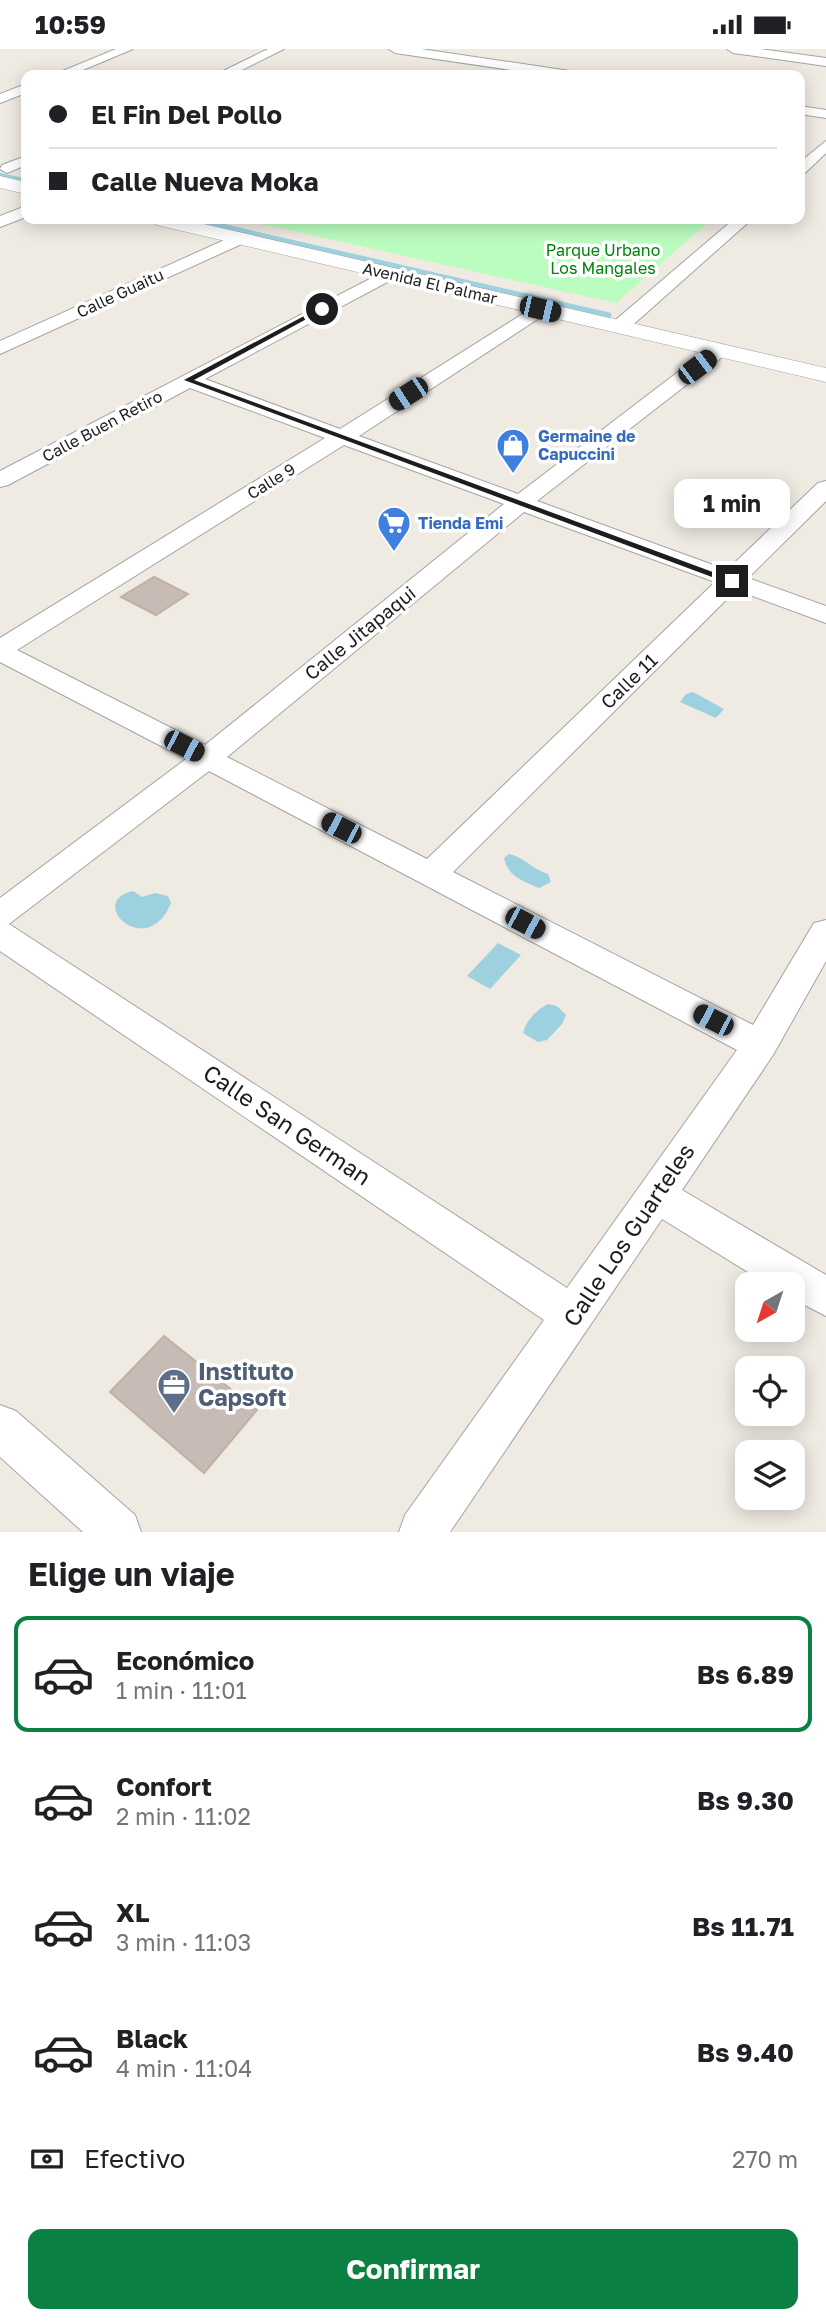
<!DOCTYPE html>
<html lang="es">
<meta charset="utf-8">
<style>
body{margin:0;font-family:"Golos Text",sans-serif;background:#f2f2f2;color:#202124;height:100vh;display:flex;flex-direction:column;font-size:26px;white-space:nowrap}
*{box-sizing:border-box;margin:0}
p{font-size:23px;color:#757577}
.icon{flex:none;width:38px;height:38px;fill:none;stroke:currentColor;stroke-width:2;stroke-linecap:round;stroke-linejoin:round}
.map{position:relative;height:1483px;overflow:hidden}
.sheet{display:flex;flex-direction:column;background:#fff;flex:1}
.sheet>*{flex:none}
.banner{position:absolute;left:21px;top:21px;width:784px;height:154px;border-radius:14px;box-shadow:0 4px 18px #0003;display:grid;align-content:center;height:154px;padding:0 28px;background:#fff}
.needle{width:46px;rotate:219deg}
.buttons{position:absolute;left:735px;top:1223px;display:grid;gap:14px}
.buttons a{display:grid;place-items:center;width:70px;height:70px;border-radius:14px;background:#fff;box-shadow:0 4px 18px #0003;font-size:35px}
.end{position:absolute;width:32px;height:32px;margin:-16px;border:9px solid #1d1d1d;background:#fff;box-shadow:0 0 0 4px #fff}
.from{border-radius:50%}
.bubble{position:absolute;height:49px;border-radius:14px;background:#fff;box-shadow:0 4px 18px #0003;font-size:23px;font-weight:700;line-height:49px;text-align:center}
.car{position:absolute;width:21px;height:42px;margin:-21px -10px;border-radius:9px;box-shadow:0 0 5px 2px #0007;background:linear-gradient(#222 24%,#8ab4d8 0 40%,#222 0 76%,#8ab4d8 0 86%,#222 0)}
.banner b{display:flex;align-items:center;gap:24px;height:66px;font-size:26px}
.banner b+b{border-top:2px solid #e0e0e0}
.banner i{width:18px;height:18px;background:#202124}
ul{padding:0;list-style:none}
li{display:flex;align-items:center;gap:21px;height:116px;margin:0 14px 10px;padding:0 14px;border:4px solid transparent;border-radius:14px}
li div{flex:1}
li b{display:block;font-size:26px}
li em{font-style:normal;font-weight:700}
li.current{border-color:#0b8043}
li>.icon{width:63px;height:63px;stroke-width:1.5}
h2{padding:0 28px;font-size:32px;line-height:84px}
.pay{display:flex;align-items:center;gap:18px;height:77px;padding:0 28px;font-size:26px}
.pay p{margin-inline-start:auto}
.action{display:flex;gap:14px;margin-top:auto;padding:14px 28px}
.action a{flex:1;height:80px;border-radius:14px;background:#0b8043;color:#fff;font-size:28px;font-weight:700;line-height:80px;text-align:center}
.status{display:flex;justify-content:space-between;align-items:center;height:49px;padding:0 35px;background:#fff;direction:ltr}
.status svg{height:19px;fill:currentColor}
.map>svg:first-child{display:block}
.park{fill:#bafdbf}
.water{fill:#9ed1e0}
.lines{fill:none;stroke-linecap:round;stroke-linejoin:round}
.stream-far1{stroke:#9ed1e0;stroke-width:4.5}
.stream{stroke:#9ed1e0;stroke-width:5}
.building{fill:#c7bcb5;stroke:#c1b0a3;stroke-width:2}
.minor-casing{stroke:#a4a4a4;stroke-width:2}
.tertiary-casing{stroke:#a4a4a4;stroke-width:1}
.minor{fill:#fff;fill-rule:evenodd}
.tertiary{fill:#fff;fill-rule:evenodd}
.route{fill:#1d1d1d}
.labels{text-anchor:middle;stroke-width:7;stroke-linejoin:round;paint-order:stroke}
.far-park-label{font-size:16px;fill:#04820e;stroke:#fff}
.far-street-label{font-size:16px;fill:#1d1d1d;stroke:#fff}
.far-shop-label{font-size:16px;font-weight:bold;fill:#366cbe;stroke:#fff;text-anchor:start}
.street-label{font-size:19px;fill:#1d1d1d;stroke:#fff}
.near-street-label{font-size:23px;fill:#1d1d1d;stroke:#fff}
.near-service-label{font-size:23px;font-weight:bold;fill:#4e5e75;stroke:#fff;text-anchor:start}
</style>
<div class="status"><b>10:59</b><svg viewBox="0 0 49 12"><path d="M0 12V9h3v3zM5 12V6h3v6zM10 12V3h3v9zM15 12V0h3v12zM26 1h20v11H26zM47 4h2v5h-2z"/></svg></div>
<div class="map">
<svg width="826" height="1483" viewBox="0 0 826 1483">
<rect width="100%" height="100%" fill="#efeae2"/>
<path class="park" d="M239 170H712L616 254Z"/>
<g class="water">
<path d="M693 643 724 660 716 669 680 653 686 645Z"/>
<path d="M509 805C524 808 533 821 548 825L551 833 539 839C523 832 508 828 504 809Z"/>
<path d="M133 842 142 848 155 844 168 847 171 854C147 913 85 852 133 842Z"/>
<path d="M498 894 521 906 490 940 467 927Z"/>
<path d="M548 955 557 957 566 966 562 975 547 991 538 993 523 984C526 972 536 961 548 955Z"/>
</g>
<g class="lines">
<path class="stream-far1" d="M0 126 26 132"/>
<path class="stream" d="M191 170 609 266"/>
</g>
<g class="building">
<path d="M154 528 188 545 156 566 121 548Z"/>
<path d="M164 1287 257 1361 204 1424 110 1343Z"/>
</g>
<g class="lines">
<defs>
<g id="minor">
<path d="M116 0H133L71 26H53Z"/>
<path d="M268 0H284L232 26H215Z"/>
<path d="M389 0H421L570 22 577 26H545L395 4Z"/>
<path d="M727 0H760L826 9V17L733 4Z"/>
<path d="M26 35V44L0 54V45Z"/>
<path d="M800 57 826 61V69L800 65Z"/>
<path d="M826 92V104L805 124 800 126V113Z"/>
<path d="M26 107V116L7 124 0 120 2 116Z"/>
<path d="M26 157V168L0 178V167Z"/>
<path d="M734 170H752L626 282H612L609 278 612 274Z"/>
<path d="M240 184 246 185 248 189 246 193 0 305V292Z"/>
<path d="M389 220 398 225 395 229 205 330 340 380 540 254 547 256 549 260 547 264 359 387 518 445 712 297 719 295 729 301 726 305 537 452 727 521 818 434 826 432V452L748 529 826 557V574L736 541 453 823 753 976 814 874 826 871V912L773 1006 682 1141 826 1226V1267L793 1250V1236H769L662 1170 450 1483H399L405 1466 544 1271 0 902V849L186 710 0 613V589L325 389 190 339 8 436 0 438V422ZM344 396 504 455 205 696 17 601ZM524 463 715 533 427 810 227 708ZM209 722 737 1001 567 1239 9 875Z"/>
<path d="M0 1356 16 1362 135 1466 141 1483H83L0 1408Z"/>
</g>
<g id="tertiary">
<path d="M0 127 26 133V145L0 139Z"/>
<path d="M147 170H182L826 319V333L157 176Z"/>
</g>
</defs>
<use href="#minor" class="minor-casing"/>
<use href="#tertiary" class="tertiary-casing"/>
<use href="#minor" class="minor"/>
<use href="#tertiary" class="tertiary"/>
</g>
<path class="route" d="M319 259 325 260 194 331 737 532 728 534 184 331Z"/>
<defs>
<symbol id="shop-pin" viewBox="-11 -11 22 30"><path d="M0 17L-7.5 6A9.5 9.5 0 1 1 7.5 6Z" fill="#3f7fe0" stroke="#fff"/><path d="M-5-2.5h2.3a2.7 3.5 0 0 1 5.4 0H5L5.5 6h-11ZM-1.5-2.5h3a1.5 2.3 0 0 0-3 0Z" fill="#fff"/></symbol>
<symbol id="supermarket-pin" viewBox="-11 -11 22 30"><path d="M0 17L-7.5 6A9.5 9.5 0 1 1 7.5 6Z" fill="#3f7fe0" stroke="#fff"/><path d="M-6-5.5h2.5l.6 2H6L4.5 2H-2.5L-4.4-4H-6ZM-1.5 3.2a1.3 1.3 0 1 0 .1 0ZM3 3.2a1.3 1.3 0 1 0 .1 0Z" fill="#fff"/></symbol>
<symbol id="office-pin" viewBox="-11 -11 22 30"><path d="M0 17L-7.5 6A9.5 9.5 0 1 1 7.5 6Z" fill="#5c6f8a" stroke="#fff"/><path d="M-6-3h4V-5.5h4V-3h4V5H-6ZM-1-4.5V-3h2v-1.5ZM-6 0V1H6V0Z" fill="#fff"/></symbol>
</defs>
<g fill-rule="evenodd">
<use href="#shop-pin" x="494" y="377" width="38" height="52"/>
<use href="#supermarket-pin" x="375" y="455" width="38" height="52"/>
<use href="#office-pin" x="155" y="1317" width="38" height="52"/>
</g>
<g class="labels">
<g class="far-park-label">
<text x="603" y="207">Parque Urbano<tspan x="603" dy="18">Los Mangales</tspan></text>
</g>
<g class="far-street-label">
<text transform="translate(430 234) rotate(13)" y="6">Avenida El Palmar</text>
<text transform="translate(120 244) rotate(-25)" y="6">Calle Guaitu</text>
<text transform="translate(102 377) rotate(-28)" y="6">Calle Buen Retiro</text>
<text transform="translate(271 432) rotate(-32)" y="6">Calle 9</text>
</g>
<g class="far-shop-label">
<text x="538" y="393">Germaine de<tspan x="538" dy="18">Capuccini</tspan></text>
<text x="418" y="480">Tienda Emi</text>
</g>
<g class="street-label">
<text transform="translate(360 584) rotate(-39)" y="7">Calle Jitapaqui</text>
<text transform="translate(629 632) rotate(-44)" y="7">Calle 11</text>
</g>
<g class="near-street-label">
<text transform="translate(287 1076) rotate(34)" y="8">Calle San German</text>
<text transform="translate(629 1186) rotate(-56)" y="8">Calle Los Guarteles</text>
</g>
<g class="near-service-label">
<text x="198" y="1331">Instituto<tspan x="198" dy="26">Capsoft</tspan></text>
</g>
</g>
</svg>
<div class="buttons">
<a><svg class="needle" viewBox="-14 -14 28 28"><path d="M0-13l5 13h-10z" fill="#e53935"/><path d="M0 13l5-13h-10z" fill="#757577"/></svg></a>
<a><svg class="icon" aria-label="locate" viewBox="0 0 24 24"><circle cx="12" cy="12" r="6"/><path d="M12 2v4M12 18v4M2 12h4M18 12h4"/></svg></a>
<a><svg class="icon" aria-label="layers" viewBox="0 0 24 24"><path d="M12 4l9 5-9 5-9-5zM3 14l9 5 9-5"/></svg></a>
</div>
<i class="end from" style="left:322px;top:260px"></i>
<i class="end" style="left:732px;top:532px"></i>
<div class="bubble" style="left:674px;top:430px;width:116px">1 min</div>
<i class="car" style="left:540px;top:260px;rotate:103deg"></i>
<i class="car" style="left:697px;top:318px;rotate:53deg"></i>
<i class="car" style="left:408px;top:345px;rotate:237deg"></i>
<i class="car" style="left:184px;top:697px;rotate:117deg"></i>
<i class="car" style="left:341px;top:779px;rotate:297deg"></i>
<i class="car" style="left:525px;top:874px;rotate:118deg"></i>
<i class="car" style="left:713px;top:971px;rotate:297deg"></i>
<div class="banner">
<b><i class="from"></i>El Fin Del Pollo</b>
<b><i></i>Calle Nueva Moka</b>
</div>
</div>
<section class="sheet">
<h2>Elige un viaje</h2>
<ul>
<li class="current"><svg class="icon" aria-label="car" viewBox="0 0 24 24"><path d="M5 17H2v-5l4-1 3-4h7l3 4 3 1v5h-3M9 17h6M6 11h13"/><circle cx="7" cy="17" r="2"/><circle cx="17" cy="17" r="2"/></svg><div><b>Económico</b><p>1 min · 11:01</p></div><em>Bs 6.89</em></li>
<li><svg class="icon" aria-label="car" viewBox="0 0 24 24"><path d="M5 17H2v-5l4-1 3-4h7l3 4 3 1v5h-3M9 17h6M6 11h13"/><circle cx="7" cy="17" r="2"/><circle cx="17" cy="17" r="2"/></svg><div><b>Confort</b><p>2 min · 11:02</p></div><em>Bs 9.30</em></li>
<li><svg class="icon" aria-label="car" viewBox="0 0 24 24"><path d="M5 17H2v-5l4-1 3-4h7l3 4 3 1v5h-3M9 17h6M6 11h13"/><circle cx="7" cy="17" r="2"/><circle cx="17" cy="17" r="2"/></svg><div><b>XL</b><p>3 min · 11:03</p></div><em>Bs 11.71</em></li>
<li><svg class="icon" aria-label="car" viewBox="0 0 24 24"><path d="M5 17H2v-5l4-1 3-4h7l3 4 3 1v5h-3M9 17h6M6 11h13"/><circle cx="7" cy="17" r="2"/><circle cx="17" cy="17" r="2"/></svg><div><b>Black</b><p>4 min · 11:04</p></div><em>Bs 9.40</em></li>
</ul>
<div class="pay"><svg class="icon" aria-label="cash" viewBox="0 0 24 24"><path d="M3 7h18v10H3z"/><circle cx="12" cy="12" r="2"/></svg>Efectivo<p>270 m</p></div>
<div class="action"><a>Confirmar</a></div>
</section>
